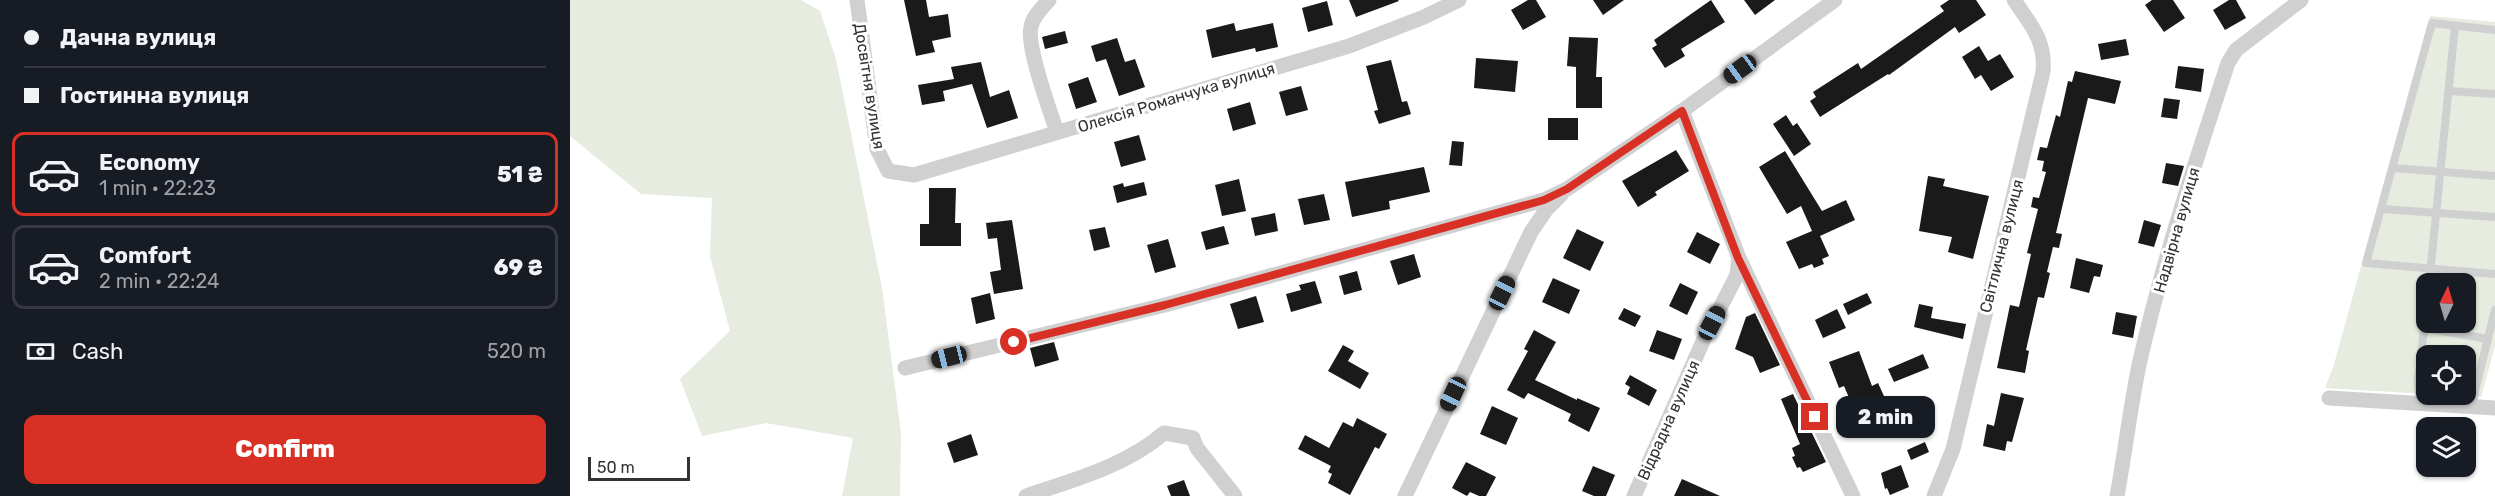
<!DOCTYPE html>
<meta charset="utf-8">
<style>
body{margin:0;font-family:Rubik,sans-serif;background:#242831;color:#f1f3f6;height:100vh;display:flex;flex-direction:column;font-size:22px;white-space:nowrap}
*{box-sizing:border-box;margin:0}
p{font-size:20px;color:#9ea1a6}
.icon{flex:none;width:33px;height:33px;fill:none;stroke:currentColor;stroke-width:2;stroke-linecap:round;stroke-linejoin:round}
.map{position:relative;flex:1;overflow:hidden}
.panel{display:flex;flex-direction:column;background:#171b24;width:570px}
.panel>*{flex:none}
.hud{display:grid;align-content:center;height:132px;padding:0 24px;background:#171b24}
.needle{width:39px;rotate:5deg}
.controls{position:absolute;left:1846px;top:273px;display:grid;gap:12px}
.controls a{display:grid;place-items:center;width:60px;height:60px;border-radius:12px;background:#171b24;box-shadow:0 2px 4px #0004;font-size:30px}
.scale{position:absolute;left:18px;bottom:15px;width:102px;box-sizing:border-box;padding-left:6px;border:3px solid #333;border-top:0;font-size:16px;line-height:21px;white-space:nowrap;color:#333;-webkit-text-stroke:4px #fff;paint-order:stroke}
.end{position:absolute;width:27px;height:27px;margin:-14px;border:8px solid #d93025;background:#fff;box-shadow:0 0 0 3px #fff}
.from{border-radius:50%}
.bubble{position:absolute;height:42px;border-radius:12px;background:#171b24;box-shadow:0 2px 4px #0004;font-size:20px;font-weight:800;line-height:42px;text-align:center}
.car{position:absolute;width:18px;height:36px;margin:-18px -9px;border-radius:8px;box-shadow:0 0 4px 2px #0007;background:linear-gradient(#222 24%,#8ab4d8 0 40%,#222 0 76%,#8ab4d8 0 86%,#222 0)}
.hud b{display:flex;align-items:center;gap:21px;height:57px;font-size:22px}
.hud b+b{border-top:2px solid #363941}
.hud i{width:15px;height:15px;background:#f1f3f6}
ul{padding:0;list-style:none}
li{display:flex;align-items:center;gap:18px;height:84px;margin:0 12px 9px;padding:0 12px;border:3px solid #363941;border-radius:12px}
li div{flex:1}
li b{display:block;font-size:22px}
li em{font-style:normal;font-weight:800}
li.selected{border-color:#d93025}
li>.icon{width:54px;height:54px;stroke-width:1.5}
.pay{display:flex;align-items:center;gap:15px;height:66px;padding:0 24px;font-size:22px}
.pay p{margin-inline-start:auto}
.cta{display:flex;gap:12px;margin-top:auto;padding:12px 24px}
.cta a{flex:1;height:69px;border-radius:12px;background:#d93025;color:#fff;font-size:24px;font-weight:800;line-height:69px;text-align:center}
main{display:flex;flex:1;min-height:0}
.map>svg:first-child{display:block}
.green{fill:#e6ecdf;fill-rule:evenodd}
.building{fill:#1a1a1a}
.lines{fill:none;stroke-linecap:round;stroke-linejoin:round}
.lane{stroke:#d0d0d0;stroke-width:8}
.street{stroke:#d0d0d0;stroke-width:15}
.route{stroke:#d93025;stroke-width:8}
.labels{text-anchor:middle;stroke-width:6;stroke-linejoin:round;paint-order:stroke}
.street-label{font-size:16px;fill:#333;stroke:#fff}
</style>
<main>
<section class="panel">
<div class="hud">
<b><i class="from"></i>Дачна вулиця</b>
<b><i></i>Гостинна вулиця</b>
</div>
<ul>
<li class="selected"><svg class="icon" aria-label="car" viewBox="0 0 24 24"><path d="M5 17H2v-5l4-1 3-4h7l3 4 3 1v5h-3M9 17h6M6 11h13"/><circle cx="7" cy="17" r="2"/><circle cx="17" cy="17" r="2"/></svg><div><b>Economy</b><p>1 min · 22:23</p></div><em>51 ₴</em></li>
<li><svg class="icon" aria-label="car" viewBox="0 0 24 24"><path d="M5 17H2v-5l4-1 3-4h7l3 4 3 1v5h-3M9 17h6M6 11h13"/><circle cx="7" cy="17" r="2"/><circle cx="17" cy="17" r="2"/></svg><div><b>Comfort</b><p>2 min · 22:24</p></div><em>69 ₴</em></li>
</ul>
<div class="pay"><svg class="icon" aria-label="cash" viewBox="0 0 24 24"><path d="M3 7h18v10H3z"/><circle cx="12" cy="12" r="2"/></svg>Cash<p>520 m</p></div>
<div class="cta"><a>Confirm</a></div>
</section>
<div class="map">
<svg width="1925" height="496" viewBox="0 0 1925 496">
<rect width="100%" height="100%" fill="#fff"/>
<g class="green">
<path d="M0 0H231L250 11 266 59 312 288 331 433 330 496H272L283 438 196 423 132 436 110 379 160 331 140 256 142 198 71 194 0 136Z"/>
<path d="M1860 16 1925 22V346L1911 397 1864 395 1896 394V356H1857V394L1755 388 1763 368ZM1857 284H1896V322H1857Z"/>
</g>
<g class="building">
<path d="M334 0H356L359 17 378 14 381 37 362 41 365 52 346 56Z"/>
<path d="M779 0H828L829 1 786 17Z"/>
<path d="M958 0H966L976 17 953 30 941 10Z"/>
<path d="M1023 0H1054L1033 15Z"/>
<path d="M1141 0 1155 22 1111 49 1115 56 1095 68 1082 48 1087 45 1084 40Z"/>
<path d="M1174 0H1205L1185 15Z"/>
<path d="M1379 0H1406L1416 15 1389 33 1385 27 1319 75 1318 74 1250 117 1240 101 1246 97 1243 92 1288 63 1291 69 1374 11 1370 6Z"/>
<path d="M1582 0H1603L1615 18 1594 32 1575 5Z"/>
<path d="M1659 0H1666L1676 18 1655 30 1643 10Z"/>
<path d="M757 1 763 25 738 32 732 8Z"/>
<path d="M664 23 666 31 703 23 708 47 686 52 685 48 642 58 636 30Z"/>
<path d="M495 31 498 43 475 49 472 37Z"/>
<path d="M999 37 1028 38 1026 77H1032V108H1006V67L997 66Z"/>
<path d="M547 38 555 62 565 59 575 87 549 96 536 59 526 62 521 46Z"/>
<path d="M1556 39 1559 55 1531 60 1528 44Z"/>
<path d="M1409 46 1418 61 1430 54 1444 77 1421 91 1411 75 1405 79 1392 57Z"/>
<path d="M906 58 948 61 945 92 904 88Z"/>
<path d="M821 60 832 102 837 101 841 114 809 124 804 111 808 110 796 66Z"/>
<path d="M411 62 420 97 439 90 448 118 417 128 402 84 373 91 375 101 352 105 348 85 384 79 381 67Z"/>
<path d="M1608 66 1634 69 1631 92 1605 88Z"/>
<path d="M1505 71 1551 81 1545 104 1518 98 1486 233 1492 234 1489 248 1483 247 1477 272 1480 273 1474 298 1468 297 1456 350 1459 351 1455 373 1427 368 1440 305 1449 307 1461 254 1457 253 1468 209 1461 207 1463 197 1469 198 1476 172 1472 171 1474 161 1467 160 1470 147 1477 148 1486 115 1490 117 1498 81 1502 82Z"/>
<path d="M518 77 527 102 506 109 498 84Z"/>
<path d="M731 86 738 110 716 116 709 92Z"/>
<path d="M1594 98 1610 100 1607 119 1591 117Z"/>
<path d="M680 102 686 124 663 131 657 109Z"/>
<path d="M1216 115 1223 126 1227 123 1241 144 1224 156 1203 124Z"/>
<rect x="978" y="118" width="30" height="22"/>
<path d="M569 135 576 160 551 167 544 142Z"/>
<path d="M882 141 894 142 892 166 879 165Z"/>
<path d="M1106 150 1119 171 1085 192 1087 195 1068 207 1052 181Z"/>
<path d="M1215 151 1252 211 1276 200 1285 220 1250 236 1259 256 1252 259 1254 264 1244 268 1242 264 1229 269 1216 242 1242 231 1231 206 1217 214 1189 167Z"/>
<path d="M1596 163 1614 166 1608 186 1592 183Z"/>
<path d="M854 167 860 192 819 201 820 209 782 217 775 182Z"/>
<path d="M1358 176 1375 179 1373 186 1419 196 1403 259 1378 252 1382 237 1349 231Z"/>
<path d="M669 179 676 211 652 216 645 185Z"/>
<path d="M574 182 577 195 547 203 543 186 553 183 554 187Z"/>
<path d="M359 188H386L385 223H391V246H350V224H359Z"/>
<path d="M754 194 760 220 734 225 728 199Z"/>
<path d="M705 213 708 231 685 236 681 218Z"/>
<path d="M442 220 453 289 424 294 420 272 431 270 427 238 418 239 416 223Z"/>
<path d="M1574 220 1591 225 1584 247 1568 243Z"/>
<path d="M654 226 659 244 636 250 631 232Z"/>
<path d="M535 227 540 247 524 251 519 230Z"/>
<path d="M1007 229 1034 242 1020 271 993 258Z"/>
<path d="M1127 232 1150 244 1140 264 1117 252Z"/>
<path d="M598 239 606 267 585 273 577 245Z"/>
<path d="M844 254 851 277 828 285 820 261Z"/>
<path d="M1506 258 1533 265 1530 277 1524 276 1519 293 1500 288Z"/>
<path d="M787 271 792 290 774 295 769 276Z"/>
<path d="M983 278 1010 290 999 314 972 302Z"/>
<path d="M745 281 752 303 721 312 716 294 731 290 729 285Z"/>
<path d="M1110 283 1128 292 1117 315 1099 306Z"/>
<path d="M420 293 425 319 406 324 401 298Z"/>
<path d="M1297 293 1302 303 1278 315 1273 304Z"/>
<path d="M686 296 694 322 668 329 660 304Z"/>
<path d="M1349 304 1363 307 1361 318 1396 324 1393 339 1344 327Z"/>
<path d="M1054 308 1071 316 1065 327 1048 319Z"/>
<path d="M1267 309 1276 328 1253 338 1245 320Z"/>
<path d="M1546 312 1567 316 1563 338 1542 334Z"/>
<path d="M1185 313 1210 365 1190 373 1183 357 1165 349 1176 317Z"/>
<path d="M964 330 986 342 965 380 1007 400V398L1030 408 1019 432 998 421 1001 414 958 393 954 399 937 390 958 351 954 349Z"/>
<path d="M1087 330 1112 339 1104 360 1079 351Z"/>
<path d="M484 342 489 360 465 367 460 348Z"/>
<path d="M773 345 784 351 778 361 799 373 790 389 758 371Z"/>
<path d="M1289 351 1302 386 1308 383 1319 407 1289 421 1274 386 1269 388 1259 362Z"/>
<path d="M1353 354 1359 368 1324 382 1318 369Z"/>
<path d="M1060 375 1087 390 1079 406 1057 394 1060 387 1055 384Z"/>
<path d="M1431 393 1454 398 1442 442 1437 441 1435 451 1413 446 1417 424 1424 426Z"/>
<path d="M1223 394 1256 462 1233 472 1230 467 1227 468 1222 457 1225 456 1222 448 1230 444 1211 399Z"/>
<path d="M922 406 948 418 936 445 910 434Z"/>
<path d="M787 418 817 434 809 449 805 447 780 495 758 483 762 474 758 472 761 466 728 449 735 435 759 448 773 422 783 427Z"/>
<path d="M401 434 408 455 384 463 377 443Z"/>
<path d="M1355 442 1359 452 1341 460 1337 450Z"/>
<path d="M896 462 926 477 916 496H909L900 492 897 496 882 488Z"/>
<path d="M1331 465 1339 487 1320 495 1317 488 1315 489 1311 473Z"/>
<path d="M1023 466 1045 475 1036 496H1024L1012 491Z"/>
<path d="M1112 479 1150 496H1104Z"/>
<path d="M614 480 620 496H601L597 486Z"/>
</g>
<g class="lines">
<g class="lane">
<path d="M1925 30 1862 23 1796 263 1925 274"/>
<path d="M1879 91 1925 94"/>
<path d="M1823 168 1925 176"/>
<path d="M1812 209 1925 217"/>
<path d="M1859 284 1885 26"/>
<path d="M1854 328 1918 339"/>
<path d="M1850 403 1848 382 1857 301"/>
<path d="M1903 406 1905 391 1925 310"/>
</g>
<g class="street">
<path d="M287 0 307 149 318 171 344 175 779 46 854 17 889 0"/>
<path d="M479 0C472 8 463 16 461 27 456 47 480 110 487 132"/>
<path d="M1169 258 1283 496"/>
<path d="M335 368 595 305 974 200 997 189 1112 111 1265 0"/>
<path d="M1759 398 1925 408"/>
<path d="M456 496C503 480 556 466 594 433L623 438 627 448 665 496"/>
<path d="M835 496 961 232 976 210 991 195"/>
<path d="M1064 496 1134 339 1167 275 1169 258 1112 111"/>
<path d="M1364 496 1383 449 1473 72C1476 41 1461 25 1444 0"/>
<path d="M1547 496C1555 453 1560 409 1569 365 1592 263 1625 163 1658 63L1666 50 1731 0"/>
</g>
</g>
<g class="lines">
<path class="route" d="M444 342 595 305 974 200 997 189 1112 111 1168 258 1245 417"/>
</g>
<g class="labels">
<g class="street-label">
<text transform="translate(300 86) rotate(81)" y="6">Досвітня вулиця</text>
<text transform="translate(606 97) rotate(-17)" y="6">Олексія Романчука вулиця</text>
<text transform="translate(1606 230) rotate(-74)" y="6">Надвірна вулиця</text>
<text transform="translate(1431 246) rotate(-76)" y="6">Світлична вулиця</text>
<text transform="translate(1098 420) rotate(-66)" y="6">Відрадна вулиця</text>
</g>
</g>
</svg>
<div class="controls">
<a><svg class="needle" viewBox="-14 -14 28 28"><path d="M0-13l5 13h-10z" fill="#e53935"/><path d="M0 13l5-13h-10z" fill="#9ea1a6"/></svg></a>
<a><svg class="icon" aria-label="locate" viewBox="0 0 24 24"><circle cx="12" cy="12" r="6"/><path d="M12 2v4M12 18v4M2 12h4M18 12h4"/></svg></a>
<a><svg class="icon" aria-label="layers" viewBox="0 0 24 24"><path d="M12 4l9 5-9 5-9-5zM3 14l9 5 9-5"/></svg></a>
</div>
<div class="scale">50 m</div>
<i class="end from" style="left:444px;top:342px"></i>
<i class="end" style="left:1245px;top:417px"></i>
<div class="bubble" style="left:1266px;top:396px;width:99px">2 min</div>
<i class="car" style="left:1170px;top:69px;rotate:234deg"></i>
<i class="car" style="left:932px;top:293px;rotate:26deg"></i>
<i class="car" style="left:1142px;top:323px;rotate:28deg"></i>
<i class="car" style="left:379px;top:357px;rotate:256deg"></i>
<i class="car" style="left:883px;top:394px;rotate:205deg"></i>
</div>
</main>
